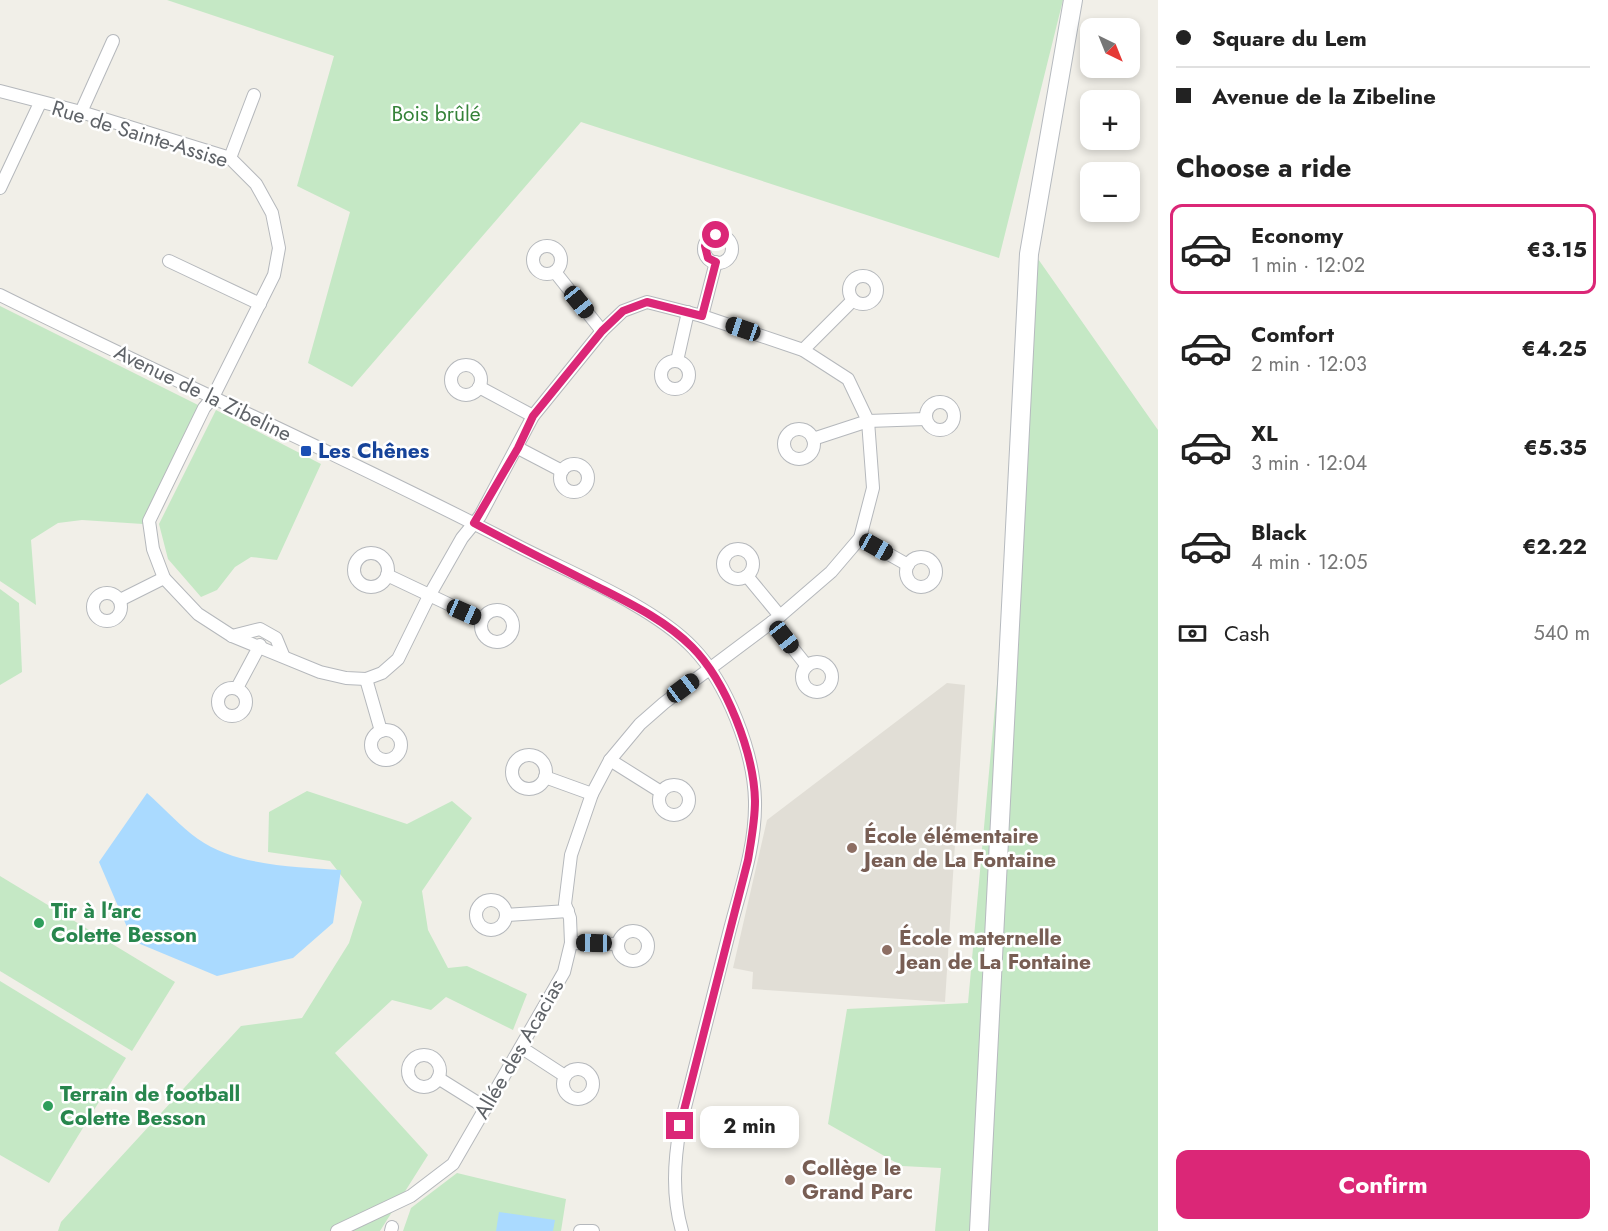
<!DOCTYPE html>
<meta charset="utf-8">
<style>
body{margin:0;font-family:Jost,sans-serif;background:#f6f6f6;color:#222;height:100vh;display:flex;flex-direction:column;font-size:22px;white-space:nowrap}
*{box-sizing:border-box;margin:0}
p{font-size:20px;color:#767676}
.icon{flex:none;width:33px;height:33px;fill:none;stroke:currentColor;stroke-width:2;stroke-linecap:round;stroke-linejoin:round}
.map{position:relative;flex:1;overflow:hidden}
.sheet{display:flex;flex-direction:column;background:#fff;width:450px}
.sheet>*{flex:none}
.top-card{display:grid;align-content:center;height:132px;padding:0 18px;background:#fff}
.needle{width:39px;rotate:137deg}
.fabs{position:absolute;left:1080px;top:18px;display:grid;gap:12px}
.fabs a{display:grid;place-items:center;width:60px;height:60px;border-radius:12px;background:#fff;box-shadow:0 3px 9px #0003;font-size:30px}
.end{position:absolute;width:27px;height:27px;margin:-14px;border:8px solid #db2777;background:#fff;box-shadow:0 0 0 3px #fff}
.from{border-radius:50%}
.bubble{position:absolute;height:42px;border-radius:12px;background:#fff;box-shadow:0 3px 9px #0003;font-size:20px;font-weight:700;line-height:42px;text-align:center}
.car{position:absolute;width:18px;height:36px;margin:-18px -9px;border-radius:8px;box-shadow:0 0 4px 2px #0007;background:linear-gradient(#222 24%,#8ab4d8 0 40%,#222 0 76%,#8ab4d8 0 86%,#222 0)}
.top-card b{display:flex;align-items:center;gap:21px;height:57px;font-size:22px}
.top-card b+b{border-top:2px solid #e0e0e0}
.top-card i{width:15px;height:15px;background:#222}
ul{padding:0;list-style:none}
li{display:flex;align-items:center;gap:18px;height:90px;margin:0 12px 9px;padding:0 6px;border:3px solid transparent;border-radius:12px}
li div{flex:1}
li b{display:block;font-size:22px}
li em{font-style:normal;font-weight:700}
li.selected{border-color:#db2777}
li>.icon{width:54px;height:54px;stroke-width:1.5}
h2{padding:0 18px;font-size:27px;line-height:72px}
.pay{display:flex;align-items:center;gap:15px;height:66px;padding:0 18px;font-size:22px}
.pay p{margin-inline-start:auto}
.cta{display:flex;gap:12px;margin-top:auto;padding:12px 18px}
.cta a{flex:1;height:69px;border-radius:12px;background:#db2777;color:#fff;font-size:24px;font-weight:700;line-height:69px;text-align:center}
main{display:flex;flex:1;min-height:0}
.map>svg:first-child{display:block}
.education{fill:#e1ded6}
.green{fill:#c5e8c5}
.water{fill:#aadaff}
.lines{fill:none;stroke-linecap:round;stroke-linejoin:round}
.minor-casing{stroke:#b5b8bc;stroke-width:14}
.secondary-casing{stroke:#b6babf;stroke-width:20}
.minor{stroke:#fff;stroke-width:12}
.secondary{stroke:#fff;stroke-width:18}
.route{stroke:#db2777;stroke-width:8}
.transit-dot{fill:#1a4fb4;stroke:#fff;stroke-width:2}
.education-dot{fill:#8d6e63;stroke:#fff;stroke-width:2}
.leisure-dot{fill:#2e9e5b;stroke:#fff;stroke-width:2}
.labels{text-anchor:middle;stroke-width:5;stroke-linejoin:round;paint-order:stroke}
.park-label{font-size:21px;fill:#348238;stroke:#fff}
.street-label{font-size:21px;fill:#5f6368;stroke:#fff}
.transit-label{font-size:21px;font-weight:bold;fill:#164399;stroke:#fff;text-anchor:start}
.education-label{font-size:21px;font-weight:bold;fill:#785e54;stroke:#fff;text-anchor:start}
.leisure-label{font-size:21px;font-weight:bold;fill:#27864d;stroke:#fff;text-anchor:start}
</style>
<main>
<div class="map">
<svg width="1158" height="1231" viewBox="0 0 1158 1231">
<rect width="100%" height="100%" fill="#f1efe8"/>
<path class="education" d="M947 683 965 685 945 1002 752 989 753 972 733 968 767 820Z"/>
<g class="green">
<path d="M167 0H1063L999 258 581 122 352 387 308 363 350 212 297 186 334 56Z"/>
<path d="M1036 256 1158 430V1231H935L941 1168 902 1166 828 1124 847 1009 968 1003Z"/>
<path d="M0 306 200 406 143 524 82 520 58 523 31 540 36 605 0 581Z"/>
<path d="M216 410 321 464 277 560 251 557 235 567 217 590 201 597 168 559 159 524Z"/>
<path d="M0 589 19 603 22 672 0 685Z"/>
<path d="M307 791 407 824 452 801 472 818 422 891 428 930 448 968 467 966 527 994 513 1030 446 997 431 1010 392 1000 335 1053 428 1155 380 1231H58L61 1222 241 1026 302 1018 349 943 362 902 330 861 268 852 269 812Z"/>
<path d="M0 876 175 982 132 1051 0 971Z"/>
<path d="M0 981 126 1058 49 1183 0 1155Z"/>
<path d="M457 1173 566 1199 561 1231H403L411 1208Z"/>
</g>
<g class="water">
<path d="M147 793C164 808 180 826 198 839 235 866 297 867 341 870L333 923 293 958 217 976 133 941 99 862Z"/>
<path d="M499 1212 555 1220 553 1231H496Z"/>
</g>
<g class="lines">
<defs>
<g id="minor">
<path d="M0 91 81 112 230 158 256 184 272 213 279 248 274 275 213 397 204 408 149 521 153 549 164 578 198 614 232 636 320 672 346 678 366 679 382 673 398 659 429 596 462 538 480 516 533 416 602 331 623 311 647 302 702 316 803 350 848 379 868 421 873 488 860 538 831 572 780 616 664 703 640 724 610 760 592 794 571 855 565 904 570 918 571 943 564 972 453 1164 411 1196 337 1231"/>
<path d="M81 112 113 41"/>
<path d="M230 158 254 95"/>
<path d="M0 188 40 103"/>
<circle cx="718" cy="249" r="14"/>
<circle cx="547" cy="260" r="14"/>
<path d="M169 261 260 304"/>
<path d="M555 272 602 331"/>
<circle cx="863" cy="290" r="14"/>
<path d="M0 295C171 380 346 457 516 545 570 573 652 605 693 648 727 683 754 752 755 801 756 846 740 890 729 933 713 998 696 1062 680 1127 674 1162 672 1196 682 1231"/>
<path d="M702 316 716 262"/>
<path d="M803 350 853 300"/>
<path d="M677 361 688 312"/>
<circle cx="675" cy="375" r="14"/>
<circle cx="466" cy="380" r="15"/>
<path d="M479 387 533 416"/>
<circle cx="940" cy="416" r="14"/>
<circle cx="799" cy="444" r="15"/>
<path d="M813 439 868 421 926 419"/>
<path d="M518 448 562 471"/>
<circle cx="574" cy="478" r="14"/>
<path d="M860 538 908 565"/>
<circle cx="738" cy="564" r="15"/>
<circle cx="371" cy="570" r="17"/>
<circle cx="921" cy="572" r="15"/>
<path d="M387 575 482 620"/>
<path d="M747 576 780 616"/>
<circle cx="107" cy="607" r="14"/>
<path d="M120 600 164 578"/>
<circle cx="497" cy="626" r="16"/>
<path d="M772 622 807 666"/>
<path d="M232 636 260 629 276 638 283 655"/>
<circle cx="817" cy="677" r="15"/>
<path d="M366 679 381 731"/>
<circle cx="232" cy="702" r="14"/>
<path d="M237 688 260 645"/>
<circle cx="386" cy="745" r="15"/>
<circle cx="529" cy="772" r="17"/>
<path d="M610 760 661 792"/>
<path d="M545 777 592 794"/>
<circle cx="674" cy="800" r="15"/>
<circle cx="491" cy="915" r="15"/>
<path d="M506 915 568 911"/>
<circle cx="633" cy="946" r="15"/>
<path d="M571 943 618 944"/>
<path d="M522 1048 565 1076"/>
<circle cx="424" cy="1071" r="16"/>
<circle cx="578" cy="1084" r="15"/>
<path d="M438 1078 486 1108"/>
<path d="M391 1231 392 1227"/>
<path d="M580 1231H593"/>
</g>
<path id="secondary" d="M979 1231 1029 254 1073 0"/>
</defs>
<use href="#minor" class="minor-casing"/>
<use href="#secondary" class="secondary-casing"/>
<use href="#minor" class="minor"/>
<use href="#secondary" class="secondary"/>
</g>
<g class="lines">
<path class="route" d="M680 1126 748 860C751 841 755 821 755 801 754 753 726 681 692 647 664 619 627 602 592 584 553 564 513 544 474 523L518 448 533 416 602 331 623 311 647 302 702 316 716 262 708 258 705 246 709 239 716 235"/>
</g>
<rect class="transit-dot" x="300" y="445" width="12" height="12" rx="3"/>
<g class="education-dot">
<circle cx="852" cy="848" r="6"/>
<circle cx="887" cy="950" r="6"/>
<circle cx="790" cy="1180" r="6"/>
</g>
<g class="leisure-dot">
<circle cx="39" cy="923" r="6"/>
<circle cx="48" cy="1106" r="6"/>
</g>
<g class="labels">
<g class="park-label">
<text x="436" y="121">Bois brûlé</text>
</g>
<g class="street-label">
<text transform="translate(140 134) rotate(17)" y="7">Rue de Sainte-Assise</text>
<text transform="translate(203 393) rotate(26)" y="7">Avenue de la Zibeline</text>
<text transform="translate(519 1049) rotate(-60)" y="7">Allée des Acacias</text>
</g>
<g class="transit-label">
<text x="318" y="458">Les Chênes</text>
</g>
<g class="education-label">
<text x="864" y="843">École élémentaire<tspan x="864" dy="24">Jean de La Fontaine</tspan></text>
<text x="899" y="945">École maternelle<tspan x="899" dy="24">Jean de La Fontaine</tspan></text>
<text x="802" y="1175">Collège le<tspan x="802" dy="24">Grand Parc</tspan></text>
</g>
<g class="leisure-label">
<text x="51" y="918">Tir à l'arc<tspan x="51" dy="24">Colette Besson</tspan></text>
<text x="60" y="1101">Terrain de football<tspan x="60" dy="24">Colette Besson</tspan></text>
</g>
</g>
</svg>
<div class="fabs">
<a><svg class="needle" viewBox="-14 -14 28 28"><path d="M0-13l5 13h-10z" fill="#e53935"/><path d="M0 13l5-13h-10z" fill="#767676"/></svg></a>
<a>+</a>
<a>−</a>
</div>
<i class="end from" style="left:716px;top:235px"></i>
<i class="end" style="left:680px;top:1126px"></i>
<div class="bubble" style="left:700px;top:1106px;width:99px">2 min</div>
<i class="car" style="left:579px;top:302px;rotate:141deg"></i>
<i class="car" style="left:743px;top:329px;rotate:289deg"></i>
<i class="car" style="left:876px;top:547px;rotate:119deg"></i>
<i class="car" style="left:464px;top:612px;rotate:114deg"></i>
<i class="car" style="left:784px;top:637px;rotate:142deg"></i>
<i class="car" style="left:683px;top:688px;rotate:53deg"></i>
<i class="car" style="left:594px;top:943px;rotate:271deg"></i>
</div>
<section class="sheet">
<div class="top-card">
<b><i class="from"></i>Square du Lem</b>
<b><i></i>Avenue de la Zibeline</b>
</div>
<h2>Choose a ride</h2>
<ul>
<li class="selected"><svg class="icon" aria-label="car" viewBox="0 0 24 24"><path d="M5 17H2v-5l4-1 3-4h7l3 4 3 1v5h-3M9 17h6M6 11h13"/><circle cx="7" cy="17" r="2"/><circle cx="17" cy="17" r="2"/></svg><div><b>Economy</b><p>1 min · 12:02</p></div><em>€3.15</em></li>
<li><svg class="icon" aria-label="car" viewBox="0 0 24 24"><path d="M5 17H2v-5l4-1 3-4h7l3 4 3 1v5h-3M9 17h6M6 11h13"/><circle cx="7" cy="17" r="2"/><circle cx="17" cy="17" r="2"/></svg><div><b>Comfort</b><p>2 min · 12:03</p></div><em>€4.25</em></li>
<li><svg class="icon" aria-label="car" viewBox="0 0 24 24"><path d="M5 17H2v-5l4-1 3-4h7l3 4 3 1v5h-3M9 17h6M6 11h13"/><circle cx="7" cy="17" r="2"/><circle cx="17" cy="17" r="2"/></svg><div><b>XL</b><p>3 min · 12:04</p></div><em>€5.35</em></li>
<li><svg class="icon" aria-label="car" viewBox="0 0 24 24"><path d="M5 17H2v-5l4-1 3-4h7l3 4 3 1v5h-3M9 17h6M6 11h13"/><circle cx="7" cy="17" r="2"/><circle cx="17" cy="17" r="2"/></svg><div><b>Black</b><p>4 min · 12:05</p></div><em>€2.22</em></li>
</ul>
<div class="pay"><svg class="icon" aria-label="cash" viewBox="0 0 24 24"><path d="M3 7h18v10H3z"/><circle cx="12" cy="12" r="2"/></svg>Cash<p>540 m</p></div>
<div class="cta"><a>Confirm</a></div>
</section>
</main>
